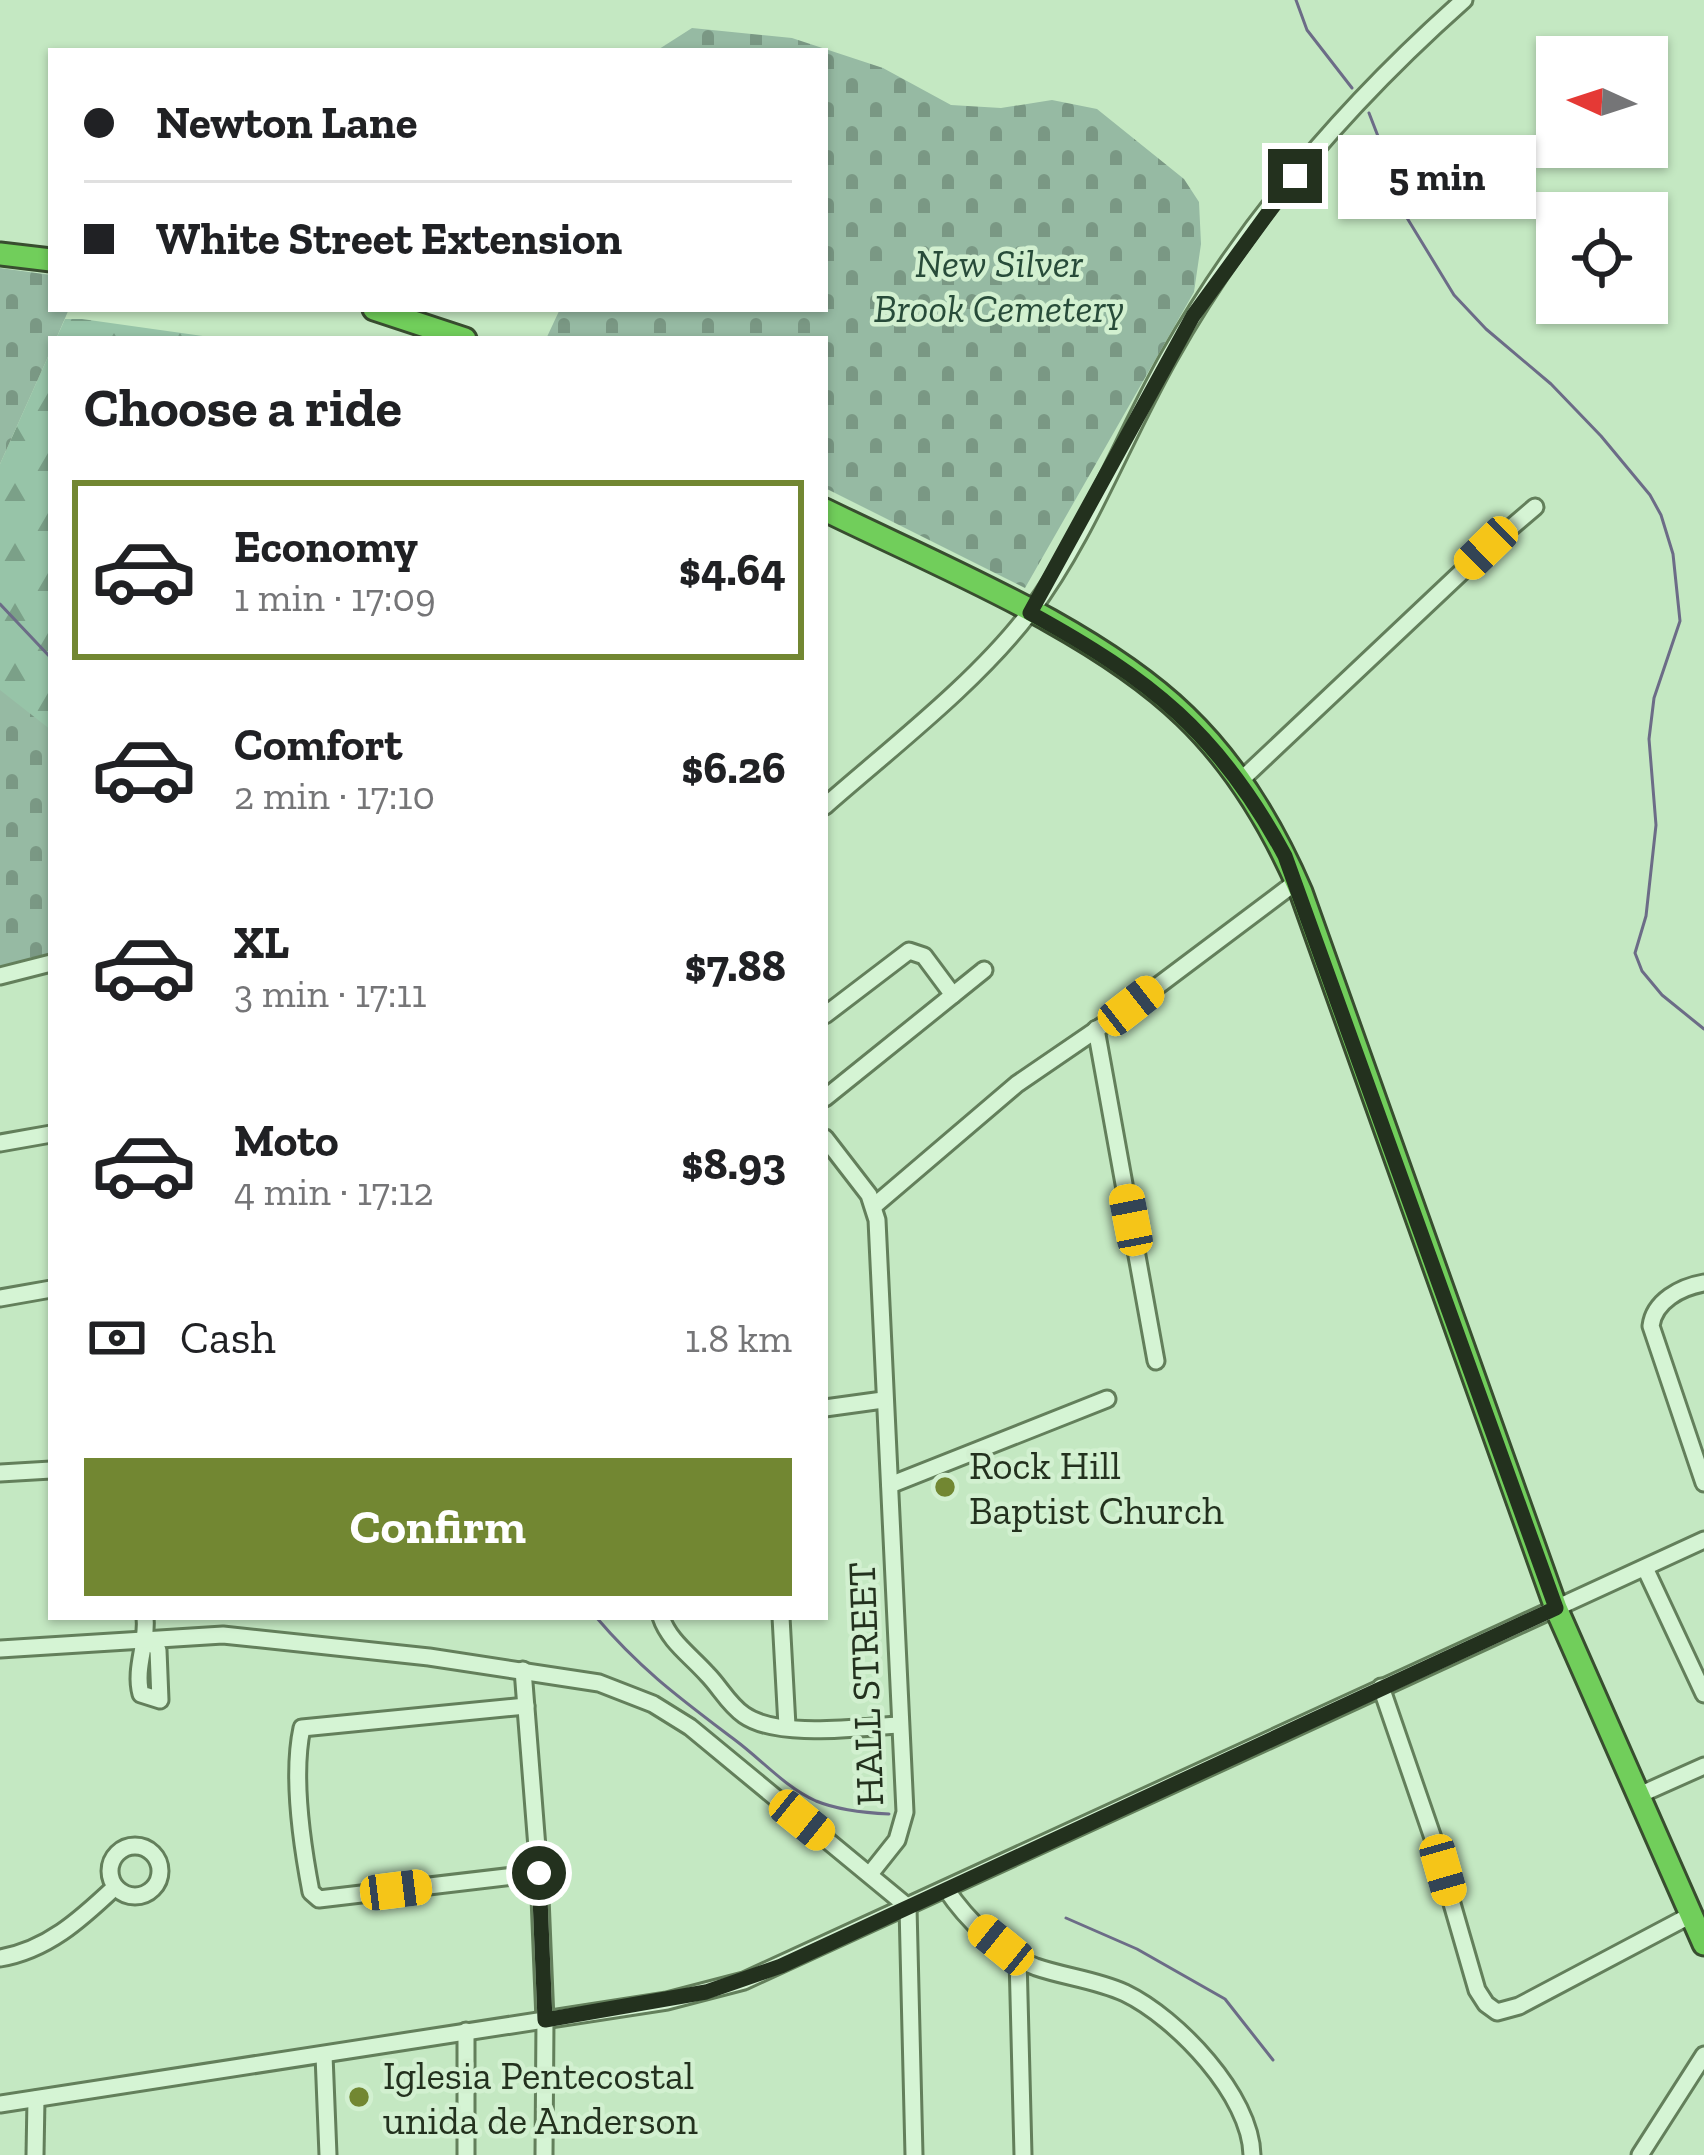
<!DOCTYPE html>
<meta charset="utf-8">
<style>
body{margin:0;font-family:"Zilla Slab",serif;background:#f6f6f6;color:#202124;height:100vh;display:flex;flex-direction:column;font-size:45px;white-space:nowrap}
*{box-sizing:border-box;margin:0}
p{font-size:39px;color:#757577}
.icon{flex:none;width:66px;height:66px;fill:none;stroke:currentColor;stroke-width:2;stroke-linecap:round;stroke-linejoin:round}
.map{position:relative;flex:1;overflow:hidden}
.sheet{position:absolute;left:48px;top:336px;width:780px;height:1284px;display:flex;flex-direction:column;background:#fff;border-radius:0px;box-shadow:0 3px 9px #0004}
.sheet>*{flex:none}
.guide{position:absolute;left:48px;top:48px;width:780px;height:264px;border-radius:0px;box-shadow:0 3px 9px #0004;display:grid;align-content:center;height:264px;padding:0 36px;background:#fff}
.needle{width:78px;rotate:273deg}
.fabs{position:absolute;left:1536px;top:36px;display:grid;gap:24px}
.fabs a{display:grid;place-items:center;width:132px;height:132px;border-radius:0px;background:#fff;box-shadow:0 3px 9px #0004;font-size:60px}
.end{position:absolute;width:54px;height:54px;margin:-27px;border:15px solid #23311e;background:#fff;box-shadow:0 0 0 6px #fff}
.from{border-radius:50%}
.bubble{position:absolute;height:84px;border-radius:0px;background:#fff;box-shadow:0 3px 9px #0004;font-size:39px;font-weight:700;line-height:84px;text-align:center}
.car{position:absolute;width:36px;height:72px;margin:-36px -18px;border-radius:15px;box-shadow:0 0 9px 3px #0007;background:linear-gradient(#f5c518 24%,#345 0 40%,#f5c518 0 76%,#345 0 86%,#f5c518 0)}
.guide b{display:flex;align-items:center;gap:42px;height:114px;font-size:45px}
.guide b+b{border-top:3px solid #e0e0e0}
.guide i{width:30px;height:30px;background:#202124}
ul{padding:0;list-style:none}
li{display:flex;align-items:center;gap:36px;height:180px;margin:0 24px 18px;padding:0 12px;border:6px solid transparent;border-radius:0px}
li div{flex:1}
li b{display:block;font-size:45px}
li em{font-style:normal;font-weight:700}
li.on{border-color:#728732}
li>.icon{width:108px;height:108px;stroke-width:1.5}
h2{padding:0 36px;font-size:54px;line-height:144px}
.pay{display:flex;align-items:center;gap:30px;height:132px;padding:0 36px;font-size:45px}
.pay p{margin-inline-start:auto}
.action{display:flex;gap:24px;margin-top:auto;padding:24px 36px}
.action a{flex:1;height:138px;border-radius:0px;background:#728732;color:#fff;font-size:48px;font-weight:700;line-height:138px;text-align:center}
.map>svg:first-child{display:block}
.forest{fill:url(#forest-firs)}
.cemetery{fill:url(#cemetery-stones)}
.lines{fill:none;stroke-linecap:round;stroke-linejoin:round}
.stream{stroke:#6c6c87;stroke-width:3}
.minor-casing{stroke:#637f5b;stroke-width:21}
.highway-casing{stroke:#384d2f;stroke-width:27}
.minor{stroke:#d5f4d4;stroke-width:15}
.highway{stroke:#71ce5b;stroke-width:21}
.route{stroke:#23311e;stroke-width:15}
.poi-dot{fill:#728732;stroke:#d2f0d0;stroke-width:4.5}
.labels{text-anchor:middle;stroke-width:9;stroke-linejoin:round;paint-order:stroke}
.park-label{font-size:39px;font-style:italic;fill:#274b39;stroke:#d2f0d0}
.poi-label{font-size:39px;fill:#23311e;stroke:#d2f0d0;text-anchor:start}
.street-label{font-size:39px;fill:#23311e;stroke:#d2f0d0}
</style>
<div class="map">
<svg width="1704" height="2155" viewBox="0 0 1704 2155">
<defs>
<pattern id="forest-firs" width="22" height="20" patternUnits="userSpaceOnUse" patternTransform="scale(3)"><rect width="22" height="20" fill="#97c4a8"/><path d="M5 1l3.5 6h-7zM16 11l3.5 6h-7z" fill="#7ba088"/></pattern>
<pattern id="cemetery-stones" width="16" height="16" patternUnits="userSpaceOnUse" patternTransform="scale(3)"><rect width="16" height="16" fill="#96baa3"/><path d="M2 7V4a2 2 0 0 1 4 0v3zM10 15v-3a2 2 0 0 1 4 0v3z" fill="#7a9884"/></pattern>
</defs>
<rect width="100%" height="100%" fill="#c4e8c2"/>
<g class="forest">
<path d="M65 319H82L224 339H56Z"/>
<path d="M51 350V733L0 691V464Z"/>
</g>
<g class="cemetery">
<path d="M692 28 792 38 883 68 951 105 1001 108 1052 100 1097 109 1184 179 1199 202 1201 244 1194 292 1025 588 825 488V339H546L560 309H825V51H656Z"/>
<path d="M0 268 51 275V309H69L56 339H51V350L0 464Z"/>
<path d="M0 690 51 730V958L0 972Z"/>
</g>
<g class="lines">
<g class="stream">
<path d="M1296 0 1307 30 1352 88"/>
<path d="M1369 113 1381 144 1390 190 1454 295 1486 329 1551 384 1601 436 1650 495 1661 515 1673 554 1680 621 1654 698 1649 739 1656 825 1646 916 1635 953 1642 971 1662 995 1704 1029"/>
<path d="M0 604 51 658"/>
<path d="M596 1617C641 1670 681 1699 735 1740 762 1760 785 1787 816 1801 838 1810 866 1813 889 1814"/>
<path d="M1066 1918 1137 1949 1225 1999 1273 2060"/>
</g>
<defs>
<g id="minor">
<path d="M1240 781 1486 549 1535 507"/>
<path d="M825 806C891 748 977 682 1030 612 1087 536 1122 440 1169 357 1245 222 1349 102 1464 0"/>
<path d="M0 976 51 963"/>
<path d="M825 1015 909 951 924 956 953 995"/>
<path d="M1096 1029 1156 1361"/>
<path d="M825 1098 984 970"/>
<path d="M825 1138 869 1195 877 1220 905 1812 897 1840 870 1874"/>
<path d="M0 1143 51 1134"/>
<path d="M874 1206 1017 1084 1131 1006 1296 882"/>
<path d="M1704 1283C1681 1287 1654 1301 1651 1326L1704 1483"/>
<path d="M0 1298 51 1289"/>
<path d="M825 1408 883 1400"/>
<path d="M0 1473 51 1470"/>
<path d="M890 1485 1107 1399"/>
<path d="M1645 1568 1704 1694"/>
<path d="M145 1617C148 1643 134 1668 141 1694L160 1700 158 1650 147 1637"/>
<path d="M661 1617C669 1641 690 1655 707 1674 720 1687 728 1704 744 1715 778 1739 860 1727 900 1725"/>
<path d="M781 1617 787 1726"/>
<path d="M0 1649 223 1635 429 1657 599 1683 653 1704 690 1727 908 1907"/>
<path d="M523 1670 539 1873 545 2020 544 2155"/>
<path d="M1381 1687 1433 1838 1477 1990 1486 2004 1497 2012 1519 2006 1691 1915"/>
<path d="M526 1706 302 1728C292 1774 302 1845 311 1892L319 1899 539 1873"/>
<path d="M1637 1796 1704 1766"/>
<circle cx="135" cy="1871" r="25"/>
<path d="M946 1889C966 1919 1001 1954 1036 1967 1065 1977 1097 1980 1125 1993 1177 2018 1251 2096 1252 2155"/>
<path d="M908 1907 914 2155"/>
<path d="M1018 1957 1023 2155"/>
<path d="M0 1958C47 1950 80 1920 114 1888"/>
<path d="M324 2055 328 2155"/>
<path d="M0 2104 667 2001 744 1981 1704 1540"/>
<path d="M35 2155 36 2099"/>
<path d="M466 2155V2031"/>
<path d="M1640 2155 1704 2055"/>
</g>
<g id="highway">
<path d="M0 254 51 260"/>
<path d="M374 309 465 339"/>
<path d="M825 510C939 566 1094 628 1185 716 1236 765 1273 827 1301 892L1556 1608 1704 1944"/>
</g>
</defs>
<use href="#minor" class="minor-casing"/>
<use href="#highway" class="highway-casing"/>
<use href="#minor" class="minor"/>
<use href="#highway" class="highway"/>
</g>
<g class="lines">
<path class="route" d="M539 1873 545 2020 706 1992 781 1966 1556 1608 1285 856C1219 733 1150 679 1030 613L1193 316 1295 176"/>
</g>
<g class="poi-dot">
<circle cx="945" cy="1487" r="12"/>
<circle cx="359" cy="2097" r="12"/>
</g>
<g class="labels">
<g class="park-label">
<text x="999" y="277">New Silver<tspan x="999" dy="45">Brook Cemetery</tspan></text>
</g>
<g class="poi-label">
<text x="969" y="1479">Rock Hill<tspan x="969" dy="45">Baptist Church</tspan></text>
<text x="383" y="2089">Iglesia Pentecostal<tspan x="383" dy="45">unida de Anderson</tspan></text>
</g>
<g class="street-label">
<text transform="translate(865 1684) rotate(-92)" y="14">HALL STREET</text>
</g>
</g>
</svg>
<div class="fabs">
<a><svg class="needle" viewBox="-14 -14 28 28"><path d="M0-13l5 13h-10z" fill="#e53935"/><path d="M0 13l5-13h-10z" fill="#757577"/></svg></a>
<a><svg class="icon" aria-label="locate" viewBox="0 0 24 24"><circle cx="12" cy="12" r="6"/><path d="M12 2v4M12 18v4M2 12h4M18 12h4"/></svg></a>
</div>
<i class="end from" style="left:539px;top:1873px"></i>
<i class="end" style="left:1295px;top:176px"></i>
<div class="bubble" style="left:1338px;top:135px;width:198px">5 min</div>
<i class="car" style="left:1486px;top:548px;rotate:226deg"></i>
<i class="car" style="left:1131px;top:1006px;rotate:52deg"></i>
<i class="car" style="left:1131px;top:1220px;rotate:349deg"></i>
<i class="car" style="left:802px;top:1820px;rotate:129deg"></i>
<i class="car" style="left:1443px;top:1870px;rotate:164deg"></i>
<i class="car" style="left:396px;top:1890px;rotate:83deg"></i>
<i class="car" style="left:1001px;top:1945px;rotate:309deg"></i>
<div class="guide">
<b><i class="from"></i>Newton Lane</b>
<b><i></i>White Street Extension</b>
</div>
<section class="sheet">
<h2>Choose a ride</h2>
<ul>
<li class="on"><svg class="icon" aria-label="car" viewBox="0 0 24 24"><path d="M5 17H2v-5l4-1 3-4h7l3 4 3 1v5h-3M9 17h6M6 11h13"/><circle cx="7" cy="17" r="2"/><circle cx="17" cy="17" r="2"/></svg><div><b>Economy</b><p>1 min · 17:09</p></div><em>$4.64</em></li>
<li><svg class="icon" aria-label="car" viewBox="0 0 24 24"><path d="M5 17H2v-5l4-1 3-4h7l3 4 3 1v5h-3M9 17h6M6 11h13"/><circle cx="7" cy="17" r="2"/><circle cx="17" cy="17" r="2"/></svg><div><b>Comfort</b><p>2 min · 17:10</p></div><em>$6.26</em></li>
<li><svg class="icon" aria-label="car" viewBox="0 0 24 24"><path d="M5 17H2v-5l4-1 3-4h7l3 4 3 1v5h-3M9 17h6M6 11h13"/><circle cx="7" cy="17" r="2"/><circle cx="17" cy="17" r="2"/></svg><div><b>XL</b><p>3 min · 17:11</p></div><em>$7.88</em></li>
<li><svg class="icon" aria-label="car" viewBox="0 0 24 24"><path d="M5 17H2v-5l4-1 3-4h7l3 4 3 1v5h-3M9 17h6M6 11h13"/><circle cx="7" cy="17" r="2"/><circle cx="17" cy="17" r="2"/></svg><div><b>Moto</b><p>4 min · 17:12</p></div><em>$8.93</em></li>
</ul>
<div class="pay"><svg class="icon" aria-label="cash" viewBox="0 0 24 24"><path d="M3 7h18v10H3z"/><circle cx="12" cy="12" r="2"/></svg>Cash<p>1.8 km</p></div>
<div class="action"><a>Confirm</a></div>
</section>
</div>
